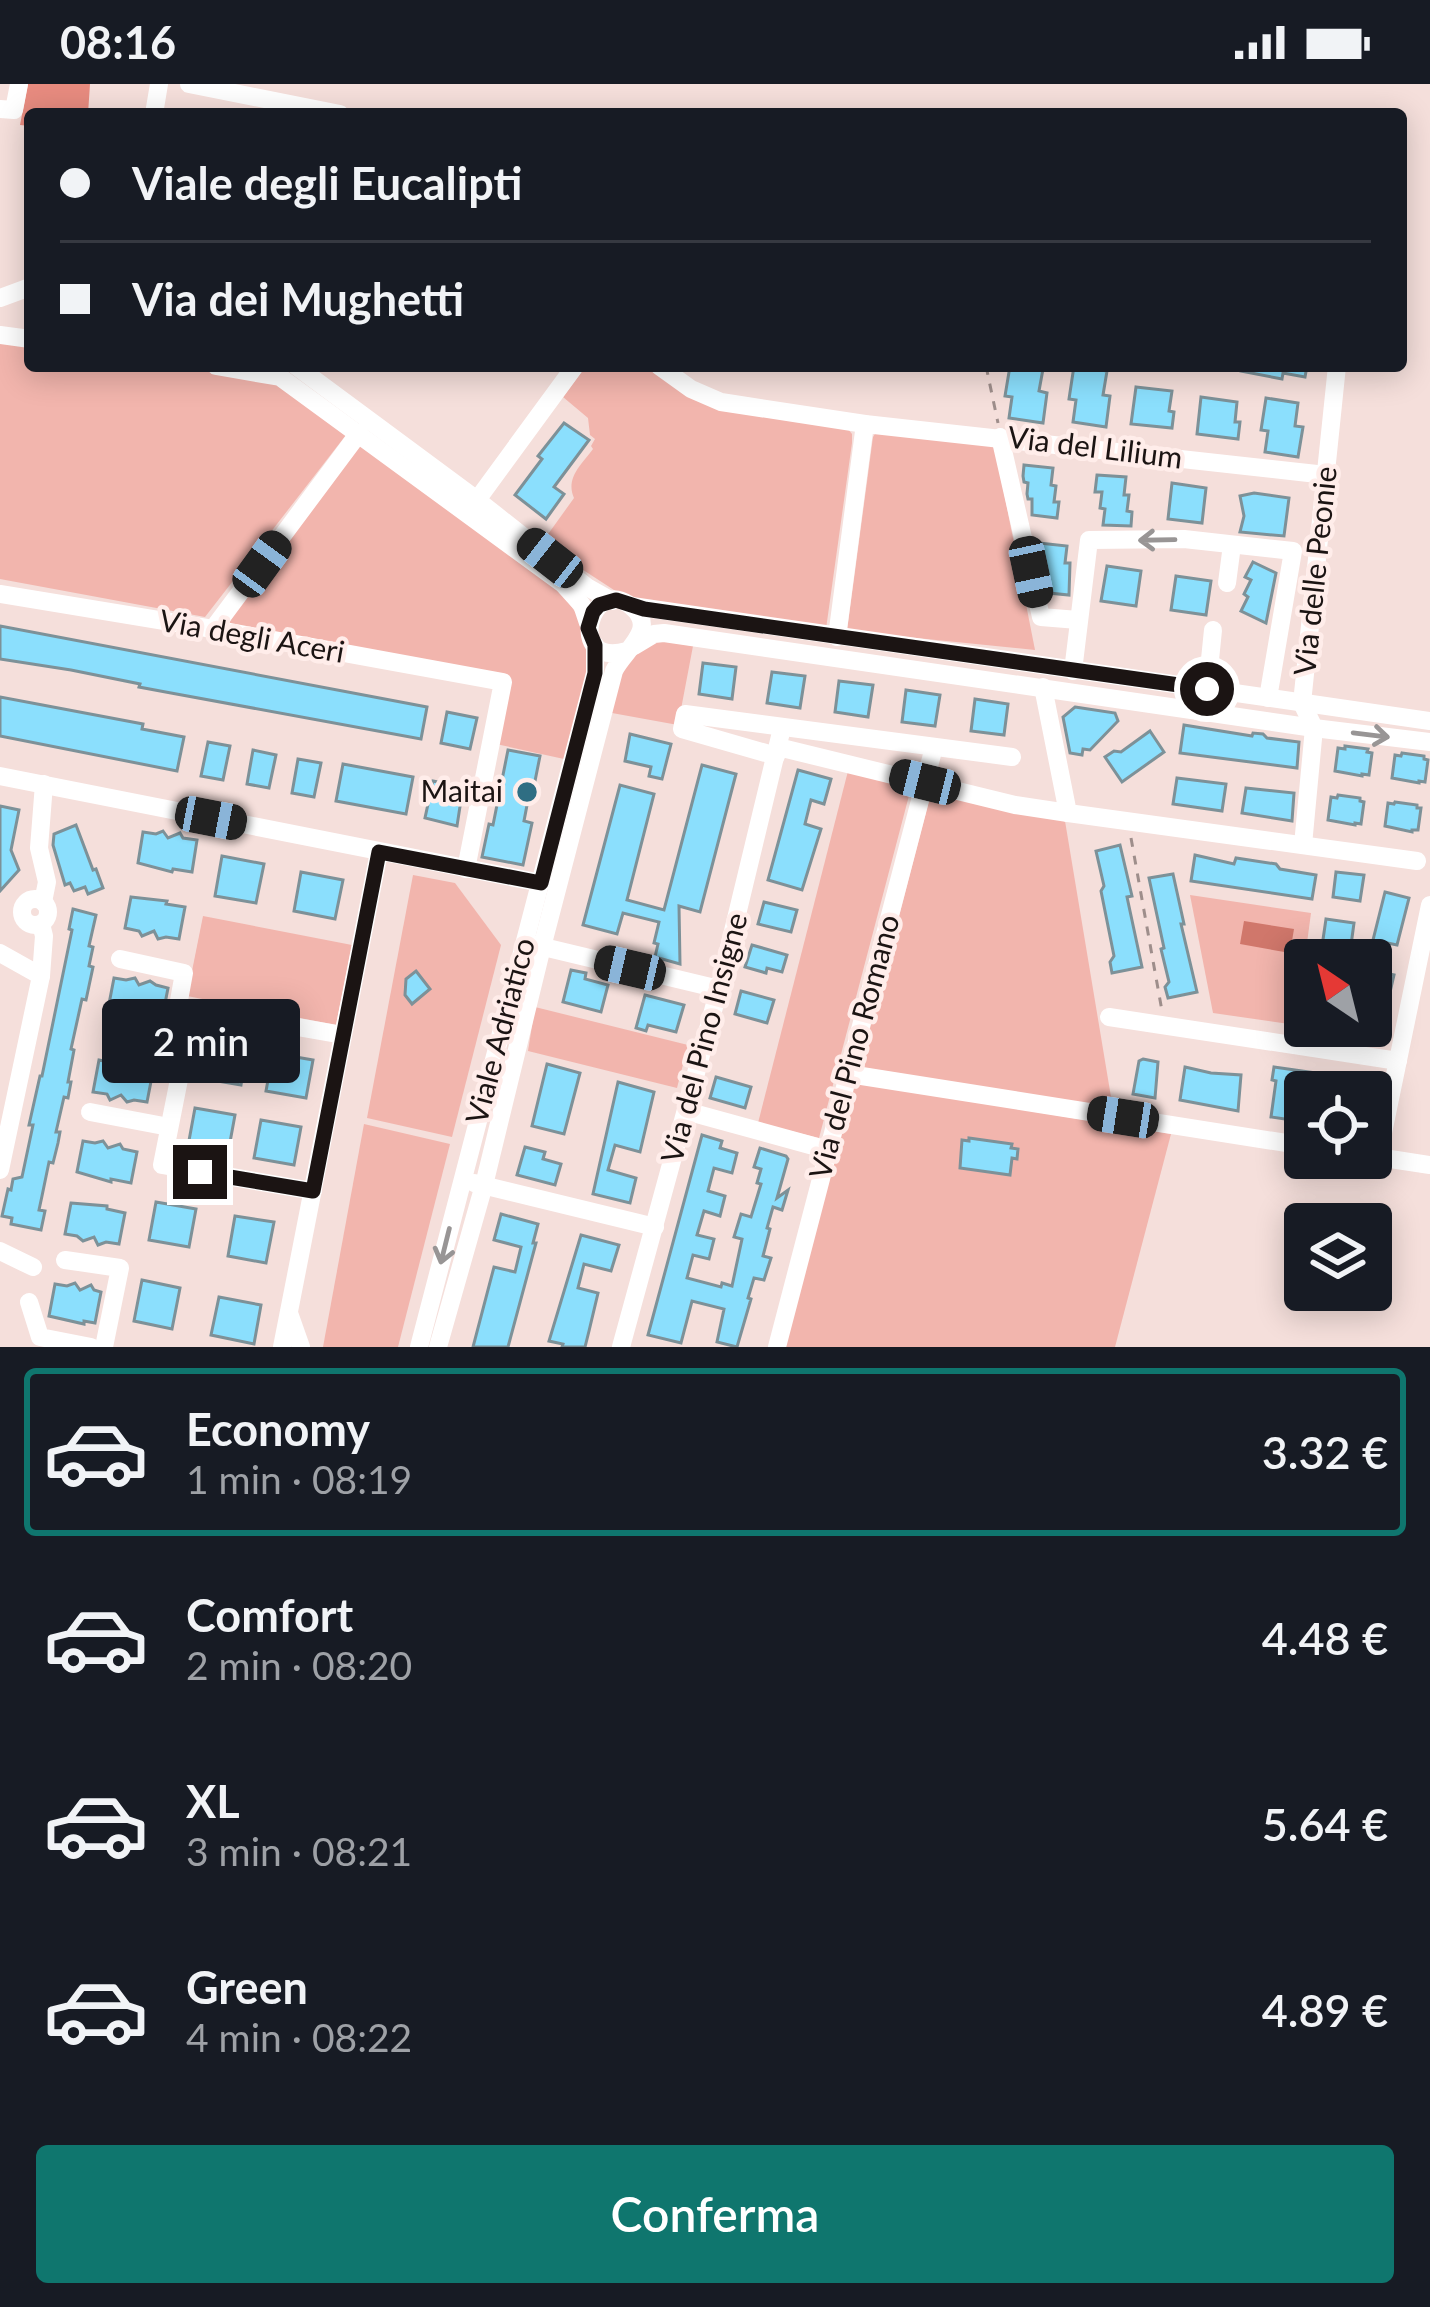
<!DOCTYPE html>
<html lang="it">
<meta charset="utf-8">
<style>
body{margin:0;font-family:Lato,sans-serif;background:#242831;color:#f1f3f6;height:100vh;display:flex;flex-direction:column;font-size:45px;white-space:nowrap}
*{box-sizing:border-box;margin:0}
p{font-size:39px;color:#9ea1a6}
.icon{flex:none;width:66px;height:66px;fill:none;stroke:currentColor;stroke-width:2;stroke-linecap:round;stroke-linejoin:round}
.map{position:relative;height:1263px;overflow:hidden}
.panel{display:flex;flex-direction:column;background:#171b24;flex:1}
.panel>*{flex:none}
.top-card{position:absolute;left:24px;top:24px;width:1383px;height:264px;border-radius:12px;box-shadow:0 6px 30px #0003;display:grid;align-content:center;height:264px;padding:0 36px;background:#171b24}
.needle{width:78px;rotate:325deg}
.buttons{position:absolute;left:1284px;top:855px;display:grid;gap:24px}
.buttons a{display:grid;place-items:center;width:108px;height:108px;border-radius:12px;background:#171b24;box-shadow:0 6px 30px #0003;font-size:60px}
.end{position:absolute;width:54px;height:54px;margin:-27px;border:15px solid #1b1413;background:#fff;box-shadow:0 0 0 6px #fff}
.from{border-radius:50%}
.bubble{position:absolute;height:84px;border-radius:12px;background:#171b24;box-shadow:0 6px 30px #0003;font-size:39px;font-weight:600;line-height:84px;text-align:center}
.car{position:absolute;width:36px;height:72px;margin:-36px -18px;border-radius:15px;box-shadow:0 0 9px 3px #0007;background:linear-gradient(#222 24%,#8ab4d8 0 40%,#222 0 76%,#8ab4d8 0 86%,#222 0)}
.top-card b{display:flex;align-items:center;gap:42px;height:114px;font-size:45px}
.top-card b+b{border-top:3px solid #363941}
.top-card i{width:30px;height:30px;background:#f1f3f6}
ul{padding:21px 0 0;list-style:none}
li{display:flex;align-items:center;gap:36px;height:168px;margin:0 24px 18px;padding:0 12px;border:6px solid transparent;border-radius:12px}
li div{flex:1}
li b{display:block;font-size:45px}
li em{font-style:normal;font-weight:600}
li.active{border-color:#0f766e}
li>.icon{width:108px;height:108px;stroke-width:1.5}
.cta{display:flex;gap:24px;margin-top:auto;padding:24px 36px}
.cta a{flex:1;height:138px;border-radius:12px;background:#0f766e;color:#fff;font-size:48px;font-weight:600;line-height:138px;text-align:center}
.status{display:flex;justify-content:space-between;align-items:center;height:84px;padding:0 60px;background:#171b24;direction:ltr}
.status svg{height:33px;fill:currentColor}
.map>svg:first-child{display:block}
.green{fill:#f2b5ad}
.forest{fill:#e78b7f}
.water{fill:#d0776b}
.building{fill:#8bdffd;stroke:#7d9198;stroke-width:3}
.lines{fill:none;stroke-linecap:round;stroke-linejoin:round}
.path{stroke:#9e8e8b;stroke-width:3;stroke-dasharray:9 9;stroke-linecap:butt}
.minor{stroke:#fff;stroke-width:18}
.oneway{stroke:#989595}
.route{stroke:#1b1413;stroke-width:15}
.poi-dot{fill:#2f6e83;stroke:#ffedea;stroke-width:4.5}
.labels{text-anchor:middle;stroke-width:9;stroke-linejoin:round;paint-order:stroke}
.street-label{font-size:30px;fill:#1b1413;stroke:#ffedea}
.poi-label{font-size:30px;fill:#1b1413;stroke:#ffedea;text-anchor:end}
</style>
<div class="status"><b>08:16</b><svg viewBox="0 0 49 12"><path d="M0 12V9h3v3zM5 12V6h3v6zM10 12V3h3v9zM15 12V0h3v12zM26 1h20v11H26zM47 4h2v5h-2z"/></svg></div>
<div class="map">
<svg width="1430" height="1263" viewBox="0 0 1430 1263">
<rect width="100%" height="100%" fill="#f5dfdb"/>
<g class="green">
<path d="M0 258 30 263V282H167L265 296 274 299 346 351 205 533 0 495Z"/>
<path d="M586 282H646L682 308 848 345 852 350V359L826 545 649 519 617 508 551 465 554 460 546 453 574 414C565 394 582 380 593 365L591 362 595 355 590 351 588 334 563 313Z"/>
<path d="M876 348 994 358 1035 566 847 547 873 353Z"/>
<path d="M359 361 560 508C568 518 577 528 582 541 599 582 575 634 564 675L496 660 509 593 225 539Z"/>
<path d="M657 556 693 562 678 641 612 629C619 588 620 577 657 556Z"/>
<path d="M848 687 911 704 819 1054 758 1039Z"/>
<path d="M931 709 1065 737 1113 1025 860 983Z"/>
<path d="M413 791 455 799 501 861 452 1053 367 1034Z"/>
<path d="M1190 811 1311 829 1296 941 1213 929Z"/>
<path d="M203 832 352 861 336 941 187 912Z"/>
<path d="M535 923 688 961 677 1004 528 967Z"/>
<path d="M853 998 1171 1050 1115 1263H785Z"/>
<path d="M364 1040 450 1060 398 1263H323Z"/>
</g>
<path class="forest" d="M28 0H90L88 30H30V42L20 41Z"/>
<path class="water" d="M1244 837 1294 845 1290 869 1240 860Z"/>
<g class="building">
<path d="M1010 282 1043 285 1039 307 1047 309 1043 339 1009 334 1012 313 1005 312Z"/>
<path d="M1074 282 1107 287 1103 311 1110 312 1106 343 1073 338 1076 316 1069 315Z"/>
<path d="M1242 282H1307L1305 293 1283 289 1282 295 1241 287Z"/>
<path d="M1136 303 1172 307 1169 327 1174 328 1172 344 1131 340Z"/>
<path d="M1201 313 1237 318 1235 338H1240L1238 355 1197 350Z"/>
<path d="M1266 314 1298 319 1295 342 1303 343 1298 373 1265 368 1268 347 1261 346Z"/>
<path d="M564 339 589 356 554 403 564 410 546 435 515 411 542 375 538 372Z"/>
<path d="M1024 381 1053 384 1051 401 1056 402 1054 418H1059L1057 434 1032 431V415H1028L1027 410 1028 399 1024 398 1023 392Z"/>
<path d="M1097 391 1126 393 1124 411H1129L1127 427 1132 428 1131 442 1103 441 1105 425 1100 424 1102 408H1095Z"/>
<path d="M1172 399 1206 404 1202 439 1168 435Z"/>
<path d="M1254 409 1289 414 1284 452 1240 448 1244 432 1240 412Z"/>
<path d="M1039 459 1067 462 1065 479H1070L1069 511 1049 509Z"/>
<path d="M1253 478 1276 489 1266 539 1241 527 1248 513 1244 510 1251 496 1245 493Z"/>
<path d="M1107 482 1141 487 1136 522 1101 517Z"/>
<path d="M1176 492 1211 497 1206 531 1171 526Z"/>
<path d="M0 542 427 623 421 655 171 609 139 603 140 600 71 586 0 575Z"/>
<path d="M703 579 736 583 732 615 699 610Z"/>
<path d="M772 588 805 592 800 624 767 619Z"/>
<path d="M839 597 873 601 868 633 835 628Z"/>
<path d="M906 606 940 611 935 642 902 638Z"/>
<path d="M0 613 143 640 142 645 184 653 177 687 0 652Z"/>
<path d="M975 615 1008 620 1004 651 971 647Z"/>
<path d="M1075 623 1115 629 1118 637 1090 666 1083 665 1082 671 1070 669 1063 633Z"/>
<path d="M447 628 477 634 470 665 441 659Z"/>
<path d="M1184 641 1252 652 1253 649 1263 650 1267 654 1299 658 1297 684 1180 669Z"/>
<path d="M1150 647 1164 668 1122 698 1105 673 1114 667 1121 668Z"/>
<path d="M630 650 671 660 662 695 649 692 651 683 625 677Z"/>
<path d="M208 658 230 662 223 696 201 692Z"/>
<path d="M1345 662 1368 665 1367 668 1372 669 1369 691 1362 690V692L1335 687 1338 664 1345 665Z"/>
<path d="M253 666 276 671 269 704 247 700Z"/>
<path d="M508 666 540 672 531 717 528 716 524 737 532 739 523 781 482 773 489 740 493 741Z"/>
<path d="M1402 669 1424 672V675L1428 676 1425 698 1419 697V699L1392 694 1395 671 1401 672Z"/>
<path d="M298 675 321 679 314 713 292 709Z"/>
<path d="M343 680 413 693 406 730 336 717Z"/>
<path d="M702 681 736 690 700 828 679 822 680 880 655 873 658 860 654 859 659 838 623 829 617 850 583 841 620 701 654 710 627 816 664 826Z"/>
<path d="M798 686 831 695 824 720 811 716 805 740 821 745 802 806 768 796Z"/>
<path d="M1177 694 1226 700 1222 727 1173 720Z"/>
<path d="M433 697 463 703 457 742 425 734Z"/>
<path d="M1246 704 1294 709 1292 737 1242 729Z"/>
<path d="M1338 711 1360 714V717L1364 718 1361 740 1355 739V741L1328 736 1331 713 1337 714Z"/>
<path d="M1395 718 1417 721V724H1421L1418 746H1412V748L1385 742 1388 719 1394 720Z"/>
<path d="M0 722 19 726 11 766 19 786 0 807Z"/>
<path d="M76 741 93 786 96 785 103 804 88 810 85 803 74 807 70 799 65 801 53 761 54 750Z"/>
<path d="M163 747 168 754 180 749 183 754 197 756 192 788 173 785 172 788 138 779 143 748 156 750Z"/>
<path d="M1120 761 1132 812 1127 813 1142 883 1112 889 1110 878 1114 872 1101 807 1104 802 1096 767Z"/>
<path d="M1195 771 1234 780 1236 774 1276 780 1280 785 1316 791 1312 815 1191 797Z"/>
<path d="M222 772 264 780 256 819 215 812Z"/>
<path d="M301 788 343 796 335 835 294 827Z"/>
<path d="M1336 788 1364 791 1360 817 1333 813Z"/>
<path d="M1173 790 1184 840H1181L1197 908 1168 914 1165 903 1169 898 1161 865 1164 864 1149 794Z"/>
<path d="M1385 808 1409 814 1397 861 1373 856Z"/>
<path d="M131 813 167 817 166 820 185 823 179 855 166 853 158 855 154 847 142 852 139 847 125 844Z"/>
<path d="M764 818 797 826 791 848 758 840Z"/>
<path d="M73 825 96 831 89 862 93 863 89 882 93 883 86 916 82 915 71 965 74 966 68 998H71L68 1014 64 1013 56 1048H60L58 1059 53 1079 49 1078 42 1112 39 1126 45 1127 41 1146 11 1140 12 1134 2 1132 8 1105 11 1106 13 1095 22 1093 33 1041H29L40 992H42L72 846 69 845Z"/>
<path d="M1326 835 1354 839 1349 876H1320Z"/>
<path d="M752 861 787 871 782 888 767 884 766 889 745 883Z"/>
<path d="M571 886 586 889 585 895 608 901 601 928 563 918Z"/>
<path d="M1371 886 1394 891 1382 943 1371 941Z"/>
<path d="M416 887 430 905 412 920 405 911 406 895Z"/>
<path d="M114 894 126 896 135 894 139 901 150 897 156 901 168 904 162 935 143 932 142 935 108 925Z"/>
<path d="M741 907 774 916 767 939 735 930Z"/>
<path d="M645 911 684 921 676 948 648 941 646 947 636 944Z"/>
<path d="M207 955 247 963 241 1001 200 994Z"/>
<path d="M273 969 313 976 306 1014 266 1007Z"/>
<path d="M1143 975 1158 978 1155 1014 1133 1010 1139 977Z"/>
<path d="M99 976 118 980 119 977 153 987 147 1018 134 1016 127 1018 121 1011 110 1016 107 1010 93 1008Z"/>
<path d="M547 980 580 989 564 1050 532 1042Z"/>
<path d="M1185 983 1211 989 1241 991 1238 1027 1180 1016Z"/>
<path d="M1274 983 1372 997 1370 1008H1305V1038L1271 1033 1276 997 1272 996Z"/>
<path d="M716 993 751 1003 745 1024 710 1014Z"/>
<path d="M618 998 654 1008 640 1068 615 1061 608 1086 636 1094 630 1119 593 1110Z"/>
<path d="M195 1024 235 1031 228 1069 188 1062Z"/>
<path d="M261 1036 301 1043 294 1081 254 1074Z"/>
<path d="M702 1051 722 1057 720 1064 737 1069 732 1089 714 1084 708 1107 725 1112 720 1132 704 1127 697 1151 714 1155 709 1175 693 1171 687 1194 721 1203 722 1199 732 1202 742 1155 734 1153 741 1130 751 1133 761 1100 757 1099 761 1085 754 1083 760 1064 786 1072 788 1075 777 1114 788 1106 782 1126 773 1123 767 1144 770 1145 763 1172 771 1174 764 1196 754 1194 748 1214 751 1215 737 1263 717 1258 724 1225 692 1217 681 1259 648 1251Z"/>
<path d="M969 1054 1012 1060 1011 1064 1018 1065 1017 1075 1012 1074 1010 1091 960 1084 962 1056 969 1057Z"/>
<path d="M83 1057 95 1059 103 1057 108 1064 120 1060 123 1065 137 1068 131 1099 111 1095V1098L77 1088Z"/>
<path d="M525 1063 545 1068 543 1075 561 1080 555 1101 517 1091Z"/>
<path d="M156 1118 196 1125 189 1163 149 1156Z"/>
<path d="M71 1119 107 1122V1125L125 1129 119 1160 106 1158 98 1161 94 1153 83 1157 77 1152 65 1150Z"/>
<path d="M501 1130 538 1140 533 1159H536L508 1263H473L494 1183 515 1188 521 1163 494 1156Z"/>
<path d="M235 1132 274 1138 266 1179 228 1172Z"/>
<path d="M581 1151 619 1161 611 1187 584 1180 578 1204 598 1209 589 1247 585 1263H562L563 1260 549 1257Z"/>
<path d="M142 1196 180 1204 172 1245 134 1237Z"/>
<path d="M75 1199 80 1206 91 1201 94 1206 101 1208 95 1239 84 1237V1240L49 1232 55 1200 67 1202Z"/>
<path d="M219 1213 261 1221 254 1260 211 1251Z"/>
</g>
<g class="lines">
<g class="path">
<path d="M986 282 998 339"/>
<path d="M1131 754 1162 927"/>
</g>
<g class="minor">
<path d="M189 0 340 30"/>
<path d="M0 25 14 26 19 0"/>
<path d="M154 30 159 0"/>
<path d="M0 214 30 203"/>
<path d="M0 251 30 255"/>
<path d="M216 282 280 293 563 500 582 521 588 539"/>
<path d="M296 282 477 416 587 503 612 517"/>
<path d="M659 282 691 305 721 318 865 340 1326 391"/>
<path d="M1000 353 1041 533 1078 536"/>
<path d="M477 416 575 282"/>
<path d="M1227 499 1232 461"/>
<path d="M0 510 213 545 503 598 466 785"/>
<path d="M632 522 1430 637"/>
<path d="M213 545 359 349"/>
<path d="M837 553 865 340"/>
<path d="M634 562 654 550 664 549 1314 644 1430 658"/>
<path d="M1073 587 1089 456 1184 455 1293 467 1268 614"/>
<path d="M1043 603 1068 729 1417 777"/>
<path d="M1207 605 1213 546"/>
<path d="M778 663 1015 721 1068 729"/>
<path d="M776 672 682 645 685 630 1012 673"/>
<path d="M0 692 541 799"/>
<path d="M1303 761 1314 644 1302 619 1337 282"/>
<circle cx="35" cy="828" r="13"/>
<path d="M43 818 47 798 39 764 44 700"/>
<path d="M531 860 719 905"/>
<path d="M0 869 41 892 0 1086"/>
<path d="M120 875 184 889 178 922 343 951"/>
<path d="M41 892 44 852 41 840"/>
<path d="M193 925 162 1081 313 1107"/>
<path d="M1109 933 1398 977"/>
<path d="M849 990 1305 1062"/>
<path d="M686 1027 828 1066"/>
<path d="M90 1028 169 1043"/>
<path d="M1371 1072 1430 1081"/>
<path d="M1378 1073 1430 821"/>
<path d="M474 1099 655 1143"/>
<path d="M0 1167 33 1183"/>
<path d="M65 1176 120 1184 104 1263"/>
<path d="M29 1218 40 1253 91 1263"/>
<path d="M289 1229 301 1263"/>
<path d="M282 1263 379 768"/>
<path d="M419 1263 595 589V561"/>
<path d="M438 1263 484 1101 542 863 614 587C623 567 659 545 632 523 591 488 564 585 627 567"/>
<path d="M621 1263 719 905 782 644"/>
<path d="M777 1263 934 663"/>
</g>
</g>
<defs><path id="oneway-shaft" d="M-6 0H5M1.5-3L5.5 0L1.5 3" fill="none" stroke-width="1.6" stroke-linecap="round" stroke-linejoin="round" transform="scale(3)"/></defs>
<g class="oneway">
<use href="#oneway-shaft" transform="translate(1157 456) rotate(179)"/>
<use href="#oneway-shaft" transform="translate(1371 651) rotate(7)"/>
<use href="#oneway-shaft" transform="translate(445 1162) rotate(104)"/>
</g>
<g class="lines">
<path class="route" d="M200 1088 313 1107 379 768 541 799 595 589V561L588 544 593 528 599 521 616 516 644 525 1207 605"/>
</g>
<circle class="poi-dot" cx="527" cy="708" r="12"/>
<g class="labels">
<g class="street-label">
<text transform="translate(1095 364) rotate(7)" y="10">Via del Lilium</text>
<text transform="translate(1316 487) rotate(-84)" y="10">Via delle Peonie</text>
<text transform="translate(252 553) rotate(10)" y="10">Via degli Aceri</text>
<text transform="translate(501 947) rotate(-75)" y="10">Viale Adriatico</text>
<text transform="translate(705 954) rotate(-75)" y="10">Via del Pino Insigne</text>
<text transform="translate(855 963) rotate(-75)" y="10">Via del Pino Romano</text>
</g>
<g class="poi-label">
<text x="503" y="718">Maitai</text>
</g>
</g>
</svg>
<div class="buttons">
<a><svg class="needle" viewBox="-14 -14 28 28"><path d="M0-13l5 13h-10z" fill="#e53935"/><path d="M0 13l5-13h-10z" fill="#9ea1a6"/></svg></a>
<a><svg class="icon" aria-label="locate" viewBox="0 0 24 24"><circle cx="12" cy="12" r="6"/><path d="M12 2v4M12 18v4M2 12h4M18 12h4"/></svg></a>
<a><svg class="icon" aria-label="layers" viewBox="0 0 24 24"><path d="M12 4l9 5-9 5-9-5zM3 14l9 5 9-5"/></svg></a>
</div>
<i class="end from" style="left:1207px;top:605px"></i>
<i class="end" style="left:200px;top:1088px"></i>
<div class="bubble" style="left:102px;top:915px;width:198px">2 min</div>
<i class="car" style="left:550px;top:474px;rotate:308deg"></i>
<i class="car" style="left:262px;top:480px;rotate:36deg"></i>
<i class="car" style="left:1031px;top:488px;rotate:168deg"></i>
<i class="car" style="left:925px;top:698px;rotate:284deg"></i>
<i class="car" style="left:211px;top:734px;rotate:101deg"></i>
<i class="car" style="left:630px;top:884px;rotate:283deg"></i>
<i class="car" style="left:1123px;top:1033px;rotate:279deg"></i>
<div class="top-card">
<b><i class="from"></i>Viale degli Eucalipti</b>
<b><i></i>Via dei Mughetti</b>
</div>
</div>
<section class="panel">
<ul>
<li class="active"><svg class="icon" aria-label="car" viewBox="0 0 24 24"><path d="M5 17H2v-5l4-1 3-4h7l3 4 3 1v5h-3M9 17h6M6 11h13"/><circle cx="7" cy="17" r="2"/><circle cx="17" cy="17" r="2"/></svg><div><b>Economy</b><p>1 min · 08:19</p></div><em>3.32 €</em></li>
<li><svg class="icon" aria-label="car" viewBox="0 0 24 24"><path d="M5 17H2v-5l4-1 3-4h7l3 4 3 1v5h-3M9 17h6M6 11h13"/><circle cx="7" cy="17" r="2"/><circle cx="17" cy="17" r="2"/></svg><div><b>Comfort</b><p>2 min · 08:20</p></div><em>4.48 €</em></li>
<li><svg class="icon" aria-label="car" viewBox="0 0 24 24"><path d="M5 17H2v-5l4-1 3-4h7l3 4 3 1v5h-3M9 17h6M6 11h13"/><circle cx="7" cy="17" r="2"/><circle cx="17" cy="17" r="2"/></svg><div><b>XL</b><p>3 min · 08:21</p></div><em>5.64 €</em></li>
<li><svg class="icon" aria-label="car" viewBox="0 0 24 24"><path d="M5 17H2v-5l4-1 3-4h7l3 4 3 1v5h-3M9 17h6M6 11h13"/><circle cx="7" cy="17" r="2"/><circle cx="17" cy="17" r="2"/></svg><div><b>Green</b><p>4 min · 08:22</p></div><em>4.89 €</em></li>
</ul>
<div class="cta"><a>Conferma</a></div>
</section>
